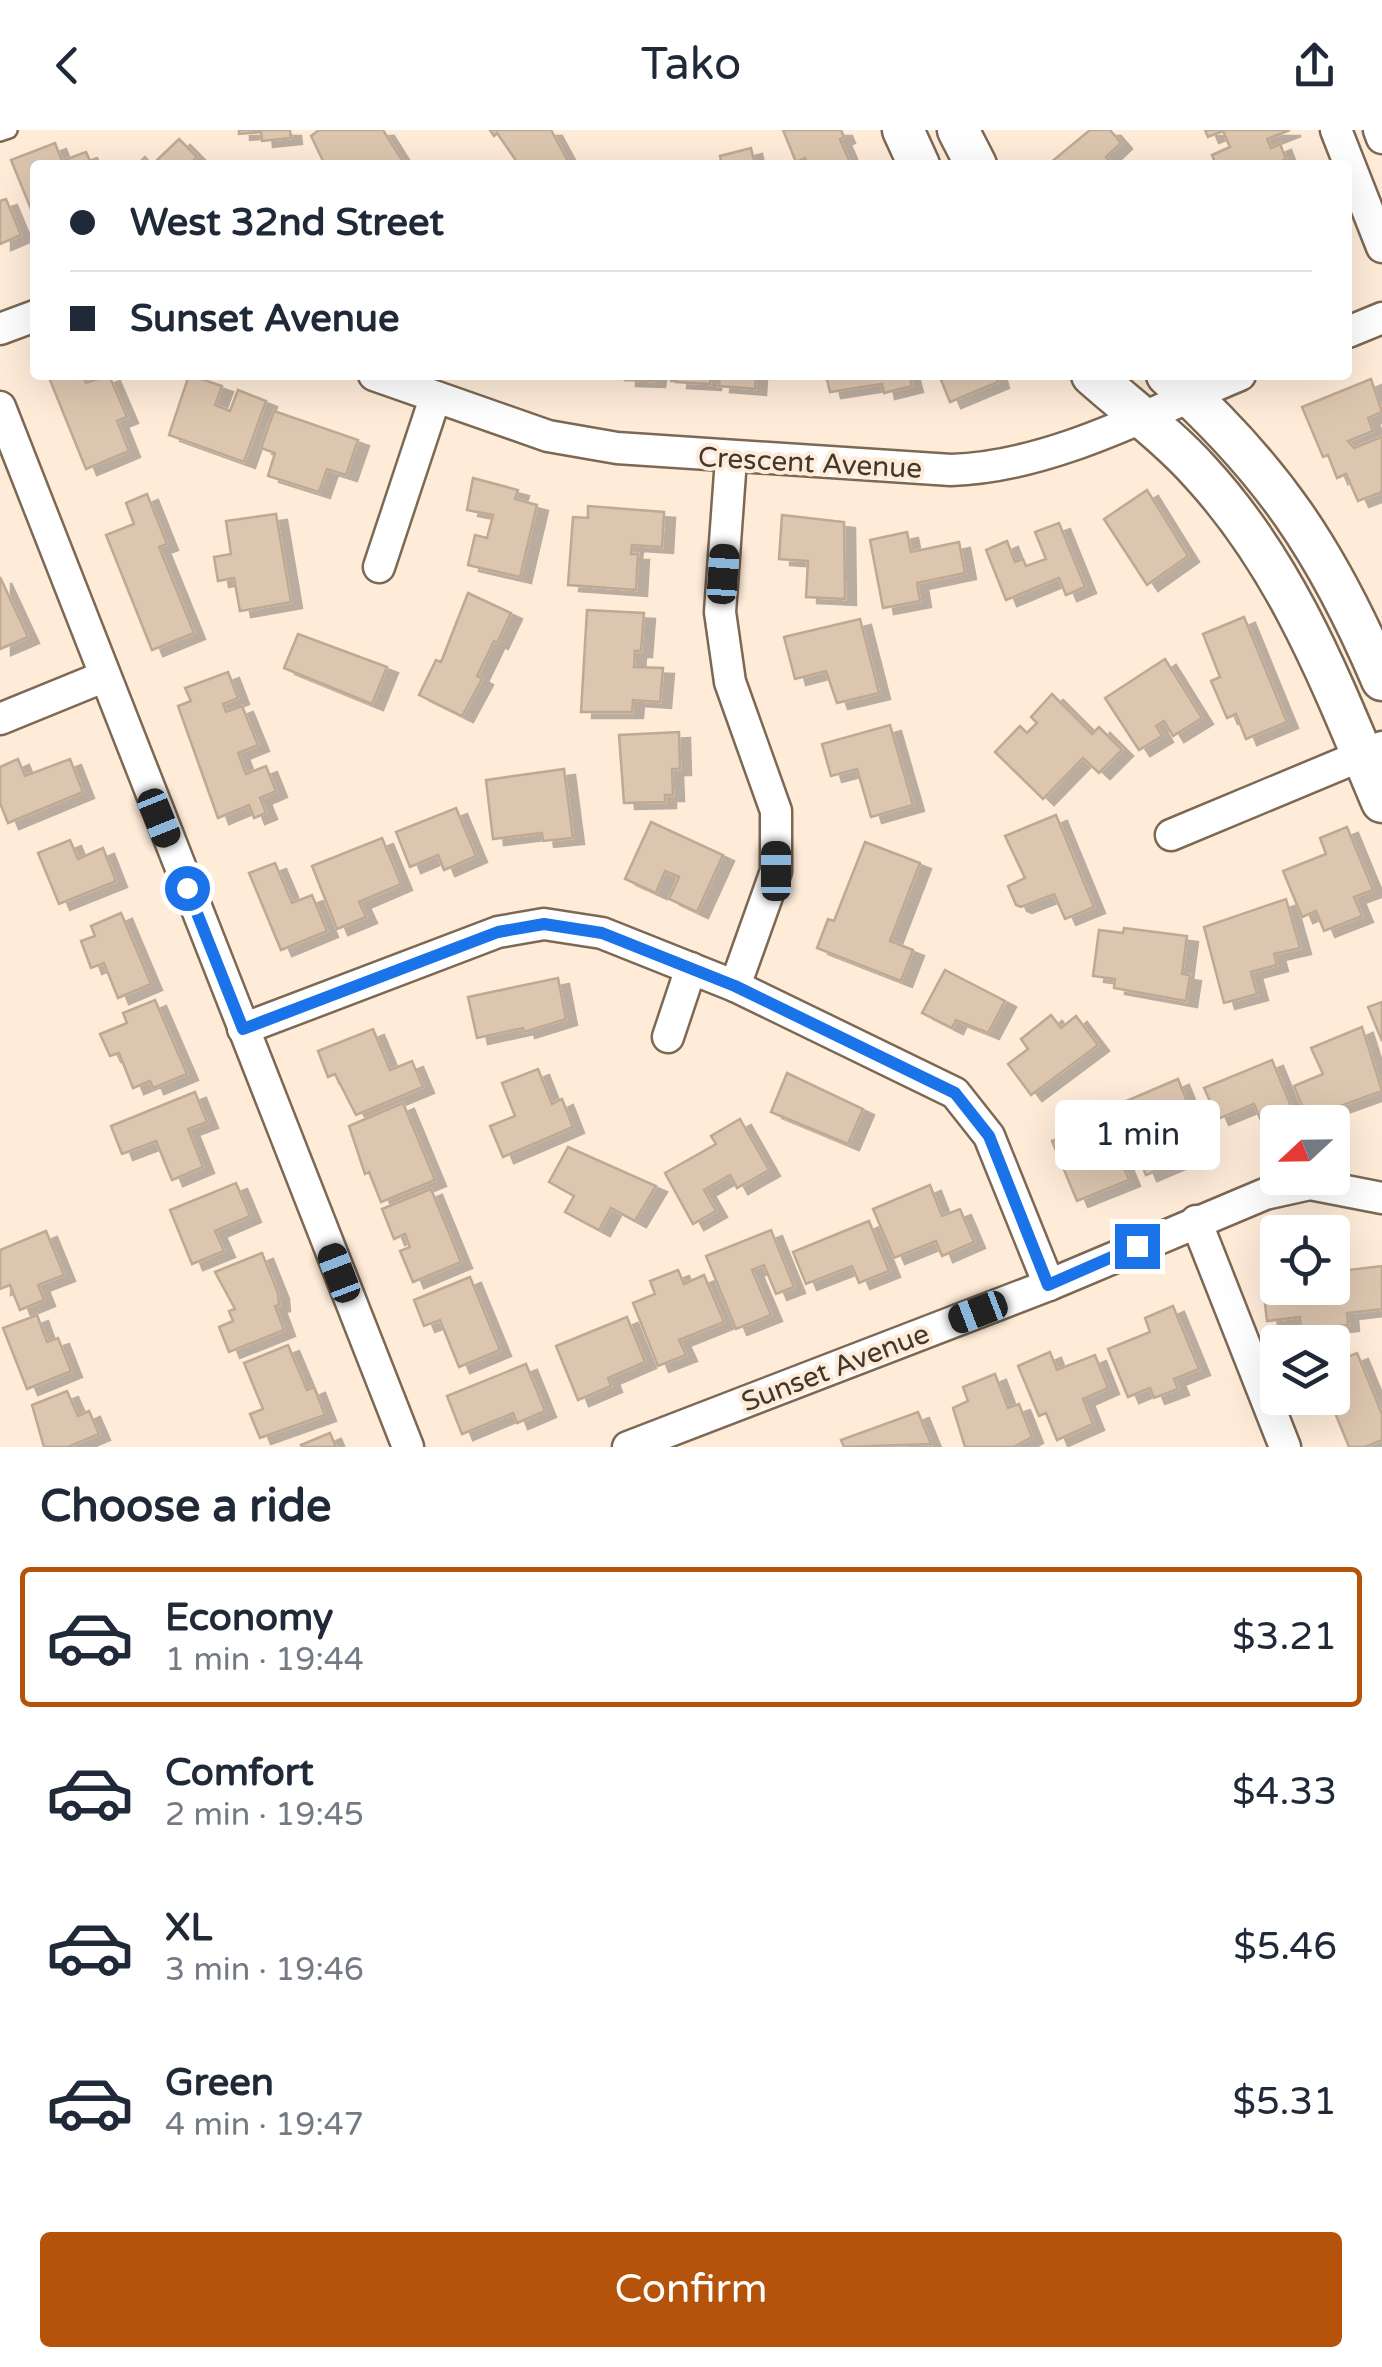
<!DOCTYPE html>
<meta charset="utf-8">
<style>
body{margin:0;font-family:"Varela Round",sans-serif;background:#f6f6f7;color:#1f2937;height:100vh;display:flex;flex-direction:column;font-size:38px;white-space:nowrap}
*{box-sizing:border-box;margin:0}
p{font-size:32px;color:#747a83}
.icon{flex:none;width:55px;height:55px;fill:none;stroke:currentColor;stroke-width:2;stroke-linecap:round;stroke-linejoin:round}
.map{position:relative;height:1317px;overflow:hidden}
.sheet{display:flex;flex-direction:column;background:#fff;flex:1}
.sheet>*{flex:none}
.guide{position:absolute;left:30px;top:30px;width:1322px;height:220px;border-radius:10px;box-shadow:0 10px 40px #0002;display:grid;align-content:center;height:220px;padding:0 40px;background:#fff}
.needle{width:65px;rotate:248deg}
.controls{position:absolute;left:1260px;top:975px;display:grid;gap:20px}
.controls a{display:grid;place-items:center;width:90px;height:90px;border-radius:10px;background:#fff;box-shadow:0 10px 40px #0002;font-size:50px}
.end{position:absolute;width:45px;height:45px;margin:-22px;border:12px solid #1a73e8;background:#fff;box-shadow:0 0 0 5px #fff}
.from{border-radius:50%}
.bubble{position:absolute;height:70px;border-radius:10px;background:#fff;box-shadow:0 10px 40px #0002;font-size:32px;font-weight:600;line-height:70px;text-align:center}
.car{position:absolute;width:30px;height:60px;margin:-30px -15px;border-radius:12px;box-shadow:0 0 8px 2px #0007;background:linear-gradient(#222 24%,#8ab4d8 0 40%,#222 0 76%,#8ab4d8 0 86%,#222 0)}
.guide b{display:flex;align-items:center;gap:35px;height:95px;font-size:38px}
.guide b+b{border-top:2px solid #e0e1e3}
.guide i{width:25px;height:25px;background:#1f2937}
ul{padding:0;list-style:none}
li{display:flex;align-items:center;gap:30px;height:140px;margin:0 20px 15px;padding:0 20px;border:5px solid transparent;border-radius:10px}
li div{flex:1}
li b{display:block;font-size:38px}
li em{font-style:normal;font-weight:600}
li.current{border-color:#b45309}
li>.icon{width:90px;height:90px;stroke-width:1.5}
h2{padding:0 40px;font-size:45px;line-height:120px}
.primary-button{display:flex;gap:20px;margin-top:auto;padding:20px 40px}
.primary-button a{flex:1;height:115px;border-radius:10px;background:#b45309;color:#fff;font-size:40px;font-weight:600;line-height:115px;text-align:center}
header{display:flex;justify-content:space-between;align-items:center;height:130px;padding:0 40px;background:#fff;font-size:45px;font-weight:600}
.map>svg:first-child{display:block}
.building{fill:#ddc6af;stroke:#bfa992;stroke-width:2.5;filter:url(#shadow)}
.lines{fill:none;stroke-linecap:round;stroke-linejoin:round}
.service-casing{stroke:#7c6853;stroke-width:20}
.minor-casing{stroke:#7c6853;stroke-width:35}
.secondary-casing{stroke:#7c6853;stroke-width:45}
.service{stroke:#fff;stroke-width:15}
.minor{stroke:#fff;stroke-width:30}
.secondary{stroke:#fff;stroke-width:40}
.route{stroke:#1a73e8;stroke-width:12}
.labels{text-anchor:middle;stroke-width:8;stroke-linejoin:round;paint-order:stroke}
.street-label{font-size:28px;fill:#40372e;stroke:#feebd8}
</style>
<header><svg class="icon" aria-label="back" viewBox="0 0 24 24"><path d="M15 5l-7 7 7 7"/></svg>Tako<svg class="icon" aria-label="share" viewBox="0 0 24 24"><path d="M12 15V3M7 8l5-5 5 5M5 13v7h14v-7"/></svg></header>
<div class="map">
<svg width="1382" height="1317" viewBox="0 0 1382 1317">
<defs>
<filter id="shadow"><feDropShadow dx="11" dy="6" stdDeviation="0" flood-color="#0004"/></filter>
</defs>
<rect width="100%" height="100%" fill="#feebd8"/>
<g class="building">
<path d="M239 0H290L291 8 262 11 261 2 239 4Z"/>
<path d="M319 0H383L405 35H325L311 6Z"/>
<path d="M490 0H551L570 35H519L497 3 494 6Z"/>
<path d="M783 0H841L844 7 840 9 851 35H808L805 28 796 32Z"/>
<path d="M1090 0H1110L1121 13 1106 27 1113 35 1050 33Z"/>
<path d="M1205 0H1290L1267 9 1271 18 1280 14 1286 29 1273 35H1216L1212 25 1230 17 1223 1 1208 7Z"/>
<path d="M179 9 197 27 189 35H137L145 27 152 35Z"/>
<path d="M55 13 62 31 86 22 92 35H35V89L11 30Z"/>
<path d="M751 18 755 35H722L720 26Z"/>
<path d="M6 69 21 105 0 114V71Z"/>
<path d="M48 245H83L86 253 109 245 127 287 117 291 129 321 86 339Z"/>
<path d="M189 245 222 256 215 275 230 281 238 260 266 271 244 332 169 305Z"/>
<path d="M625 245H655L654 251 625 250Z"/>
<path d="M659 245H711L710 254 676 252 677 246Z"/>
<path d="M720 245H756L755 259 719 256Z"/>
<path d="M826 245H909L912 256 884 263 882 254 830 262Z"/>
<path d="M939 245H996L998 252 950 272Z"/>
<path d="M1371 249 1382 282 1368 288 1373 301 1348 311 1354 318 1382 307V362L1358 371 1346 344 1337 348 1328 325 1323 327 1302 277Z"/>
<path d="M274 281 358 310 346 345 327 339 319 362 268 346 275 323 261 318Z"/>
<path d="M473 348 518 360 515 369 537 375 520 447 468 435 475 405 487 408 493 385 467 380Z"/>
<path d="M1147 360 1188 426 1147 455 1104 389Z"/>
<path d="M147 364 167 414 159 417 194 503 152 520 106 405 134 394 126 373Z"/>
<path d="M588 376 664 382 662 417 632 415 631 424H638L636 460 568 455 573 387 588 388Z"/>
<path d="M276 384 291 472 240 481 234 448 218 451 214 427 231 424 226 391Z"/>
<path d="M782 385 844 392 845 469 806 467 808 431 779 429Z"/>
<path d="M1059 393 1085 457 1066 465 1059 448 1006 470 986 420 1007 411 1015 432 1023 429 1026 436 1046 429 1035 402Z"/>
<path d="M907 402 911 422 959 412 965 443 917 453 920 471 883 478 870 410Z"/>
<path d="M0 447 28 507 0 519Z"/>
<path d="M468 463 511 483 497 513 494 511 477 546 482 549 462 586 419 565 436 530 441 532Z"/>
<path d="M587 480 644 483 641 521H635L634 537 663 538 660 572 633 570 632 582H581Z"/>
<path d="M1244 487 1287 592 1246 609 1236 584 1227 588 1211 551 1220 547 1203 504Z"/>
<path d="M860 489 879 563 837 573 826 541 795 549 784 507Z"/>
<path d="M298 504 387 537 372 574 284 538Z"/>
<path d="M1165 529 1202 588 1173 606 1164 591 1156 596 1162 606 1139 620 1105 568Z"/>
<path d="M228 542 238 568 223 574 226 582 242 576 258 615 238 623 246 644 266 636 276 661 260 668 266 683 254 688 249 675 218 688 178 576 191 571 185 558Z"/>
<path d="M1052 564 1092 604 1099 597 1122 620 1099 643 1083 628 1043 669 995 622 1020 596 1027 603 1037 593 1031 587Z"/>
<path d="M890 595 913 675 871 687 857 639 831 646 822 614Z"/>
<path d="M679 602 680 639H672L673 665H665V672L624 673 619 605Z"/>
<path d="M18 629 25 646 70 629 83 662 8 693 0 673V637Z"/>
<path d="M564 639 573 708 543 711 542 703 493 709 486 650Z"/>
<path d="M456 678 476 726 444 740 438 725 410 737 396 702Z"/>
<path d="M1056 685 1094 777 1065 789 1054 764 1021 777 1016 775 1008 756 1025 748 1005 706Z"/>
<path d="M651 692 723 725 697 782 669 769 679 747 665 741 656 763 625 749Z"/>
<path d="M1347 697 1373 760 1354 767 1362 786 1324 801 1316 781 1302 787 1283 741 1326 724 1320 708Z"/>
<path d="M382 708 401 754 359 772 366 787 337 799 312 736Z"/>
<path d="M70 710 78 729 103 718 116 751 59 774 38 723Z"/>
<path d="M865 712 920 733 890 811 913 820 901 851 817 818 828 789 834 791Z"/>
<path d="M275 733 292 773 312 765 327 801 281 820 249 743Z"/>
<path d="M1286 769 1300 818 1274 824 1277 835 1251 842 1257 864 1224 873 1204 797Z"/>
<path d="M121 783 151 854 118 868 104 833 91 838 81 811 95 806 91 796Z"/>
<path d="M1124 798 1187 806 1182 844 1190 845 1186 871 1114 858 1115 849 1093 846 1099 800 1123 803Z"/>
<path d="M945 840 1005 871 988 903 956 890 952 898 922 883Z"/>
<path d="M558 848 566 889 524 902 523 898 477 908 468 867Z"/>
<path d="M155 870 187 944 153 958 150 951 133 958 119 923 110 926 100 904 127 893 123 883Z"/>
<path d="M1382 872V911L1368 877Z"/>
<path d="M1051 885 1061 898 1076 886 1098 915 1031 965 1008 934 1028 919 1021 909Z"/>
<path d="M1362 897 1382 961 1307 988 1294 956 1323 944 1311 918Z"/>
<path d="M373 899 390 940 412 931 423 957 356 985 335 944 328 947 318 921Z"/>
<path d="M1272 930 1293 981 1262 993 1254 974 1218 989 1204 958Z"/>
<path d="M538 939 552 974 562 969 573 997 503 1027 490 996 515 986 502 953Z"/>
<path d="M787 943 863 979 848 1014 771 982Z"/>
<path d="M1178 949 1190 979 1160 991 1177 1032 1146 1045 1117 975Z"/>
<path d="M195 962 207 992 188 999 203 1037 172 1050 156 1011 122 1024 111 996Z"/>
<path d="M403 973 435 1050 381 1072 369 1042 365 1044 349 996Z"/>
<path d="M740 989 769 1040 737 1058 730 1045 704 1060 716 1081 693 1094 665 1043 716 1014 711 1006Z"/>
<path d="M1104 990 1129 1050 1077 1071 1052 1011Z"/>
<path d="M568 1017 656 1056 635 1091 611 1078 599 1100 565 1082 574 1066 549 1052Z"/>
<path d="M236 1053 250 1086 215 1101 224 1121 192 1134 170 1080Z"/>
<path d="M930 1055 942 1086 960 1079 974 1112 942 1126 936 1111 894 1128 873 1079Z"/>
<path d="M431 1059 461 1132 413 1152 400 1121 410 1117 405 1104 394 1109 382 1079Z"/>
<path d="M869 1091 889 1141 859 1153 852 1136 806 1154 793 1122Z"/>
<path d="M771 1100 794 1157 776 1164 764 1135 752 1140 771 1185 736 1199 706 1126Z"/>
<path d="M46 1101 64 1145 38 1155 44 1170 20 1180 10 1155 0 1159V1120Z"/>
<path d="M262 1123 278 1163 279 1175 275 1176 284 1200 229 1222 219 1197 233 1191 229 1181 235 1179 215 1142Z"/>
<path d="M1382 1136V1179L1347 1183 1348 1195 1301 1200 1300 1187 1267 1191 1262 1149 1278 1148V1158H1332V1142Z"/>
<path d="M678 1140 684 1154 704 1145 724 1192 679 1210 686 1225 658 1236 633 1173 655 1164 650 1151Z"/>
<path d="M470 1147 500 1220 459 1237 440 1190 424 1196 414 1170Z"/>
<path d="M1173 1176 1199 1239 1174 1249 1178 1259 1154 1268 1150 1258 1128 1267 1108 1219 1150 1202 1145 1188Z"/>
<path d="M37 1185 47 1212 58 1208 71 1241 27 1259 3 1198Z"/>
<path d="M627 1187 645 1232 608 1248 611 1256 578 1270 556 1216Z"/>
<path d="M288 1215 307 1260 314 1257 325 1285 260 1308 250 1284 263 1279 244 1233Z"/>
<path d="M1050 1222 1057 1240 1095 1225 1108 1258 1083 1269 1093 1294 1057 1310 1046 1283 1039 1286 1018 1236Z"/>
<path d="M1357 1223 1382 1284V1310L1365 1317H1349L1329 1268 1332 1233Z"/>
<path d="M526 1234 545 1281 517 1293 513 1283 462 1304 447 1266Z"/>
<path d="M995 1244 1008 1278 1019 1274 1032 1307 1014 1317H965L953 1278 968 1271 963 1257Z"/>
<path d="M67 1261 78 1286 89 1281 99 1304 68 1317H44L32 1275Z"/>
<path d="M918 1282 931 1314 844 1317 841 1310Z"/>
<path d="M330 1303 336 1317H302L301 1315Z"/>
</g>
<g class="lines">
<defs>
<path id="service" d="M0 3 9 0"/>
<g id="minor">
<path d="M1336 0 1382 117"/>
<path d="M1379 0 1382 8"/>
<path d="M0 199 35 186"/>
<path d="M1348 202 1382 188"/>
<path d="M374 245 548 306 617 318 951 340C1050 337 1149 283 1240 245"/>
<path d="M0 277 408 1317"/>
<path d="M731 329 720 482 730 552 776 681V741L735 856"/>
<path d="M379 437 435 268"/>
<path d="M0 589 103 547"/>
<path d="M1171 705 1382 617"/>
<path d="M243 899 498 802 544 794 602 803 735 856 955 963 989 1006 1049 1155"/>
<path d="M668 907 691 838"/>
<path d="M1196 1091 1285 1317"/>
<path d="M628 1317 1049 1155 1265 1064 1310 1054 1382 1068"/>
</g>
<g id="secondary">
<path d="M903 0 919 35"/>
<path d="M958 0 976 35"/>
<path d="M1092 245C1128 277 1169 307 1201 343 1289 439 1332 554 1382 672"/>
<path d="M1167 245C1272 339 1327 421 1382 550"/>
</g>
</defs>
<use href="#service" class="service-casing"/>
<use href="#minor" class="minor-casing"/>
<use href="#secondary" class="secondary-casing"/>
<use href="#service" class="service"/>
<use href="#minor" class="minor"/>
<use href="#secondary" class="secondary"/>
</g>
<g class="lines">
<path class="route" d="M187 758 243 899 498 802 544 794 602 803 735 856 955 963 989 1006 1048 1155 1137 1116"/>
</g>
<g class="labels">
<g class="street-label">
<text transform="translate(810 332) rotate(3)" y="10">Crescent Avenue</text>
<text transform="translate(835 1237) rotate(-21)" y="10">Sunset Avenue</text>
</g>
</g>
</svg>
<div class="controls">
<a><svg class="needle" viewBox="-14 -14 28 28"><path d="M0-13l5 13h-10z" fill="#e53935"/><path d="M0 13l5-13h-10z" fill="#747a83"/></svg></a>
<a><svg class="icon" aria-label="locate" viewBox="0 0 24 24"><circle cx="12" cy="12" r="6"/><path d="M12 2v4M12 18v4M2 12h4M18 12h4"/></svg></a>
<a><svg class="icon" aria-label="layers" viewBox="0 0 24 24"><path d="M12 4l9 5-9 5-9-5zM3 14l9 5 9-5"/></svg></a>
</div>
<i class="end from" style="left:187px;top:758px"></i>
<i class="end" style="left:1137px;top:1116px"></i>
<div class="bubble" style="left:1055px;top:970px;width:165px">1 min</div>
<i class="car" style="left:723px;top:444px;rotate:4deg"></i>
<i class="car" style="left:159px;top:688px;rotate:158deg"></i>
<i class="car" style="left:776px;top:741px;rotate:0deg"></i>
<i class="car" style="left:339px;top:1143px;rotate:339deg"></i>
<i class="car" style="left:978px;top:1182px;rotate:249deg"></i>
<div class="guide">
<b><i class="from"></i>West 32nd Street</b>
<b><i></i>Sunset Avenue</b>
</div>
</div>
<section class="sheet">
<h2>Choose a ride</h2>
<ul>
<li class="current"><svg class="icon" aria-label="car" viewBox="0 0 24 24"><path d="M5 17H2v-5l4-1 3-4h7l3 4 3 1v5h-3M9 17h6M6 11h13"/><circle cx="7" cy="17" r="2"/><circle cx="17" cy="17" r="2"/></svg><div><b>Economy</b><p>1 min · 19:44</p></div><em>$3.21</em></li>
<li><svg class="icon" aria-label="car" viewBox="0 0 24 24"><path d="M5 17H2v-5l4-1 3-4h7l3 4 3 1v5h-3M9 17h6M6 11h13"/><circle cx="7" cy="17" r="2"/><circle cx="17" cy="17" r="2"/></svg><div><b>Comfort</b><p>2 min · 19:45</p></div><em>$4.33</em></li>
<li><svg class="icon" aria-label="car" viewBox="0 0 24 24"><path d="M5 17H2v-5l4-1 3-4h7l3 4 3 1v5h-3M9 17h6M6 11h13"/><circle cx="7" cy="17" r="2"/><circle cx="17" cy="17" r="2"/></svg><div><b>XL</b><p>3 min · 19:46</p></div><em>$5.46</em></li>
<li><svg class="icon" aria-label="car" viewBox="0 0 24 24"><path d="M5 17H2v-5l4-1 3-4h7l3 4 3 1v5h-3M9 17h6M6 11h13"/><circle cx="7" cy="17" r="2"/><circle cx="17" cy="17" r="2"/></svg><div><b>Green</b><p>4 min · 19:47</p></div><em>$5.31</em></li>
</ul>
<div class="primary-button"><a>Confirm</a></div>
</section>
